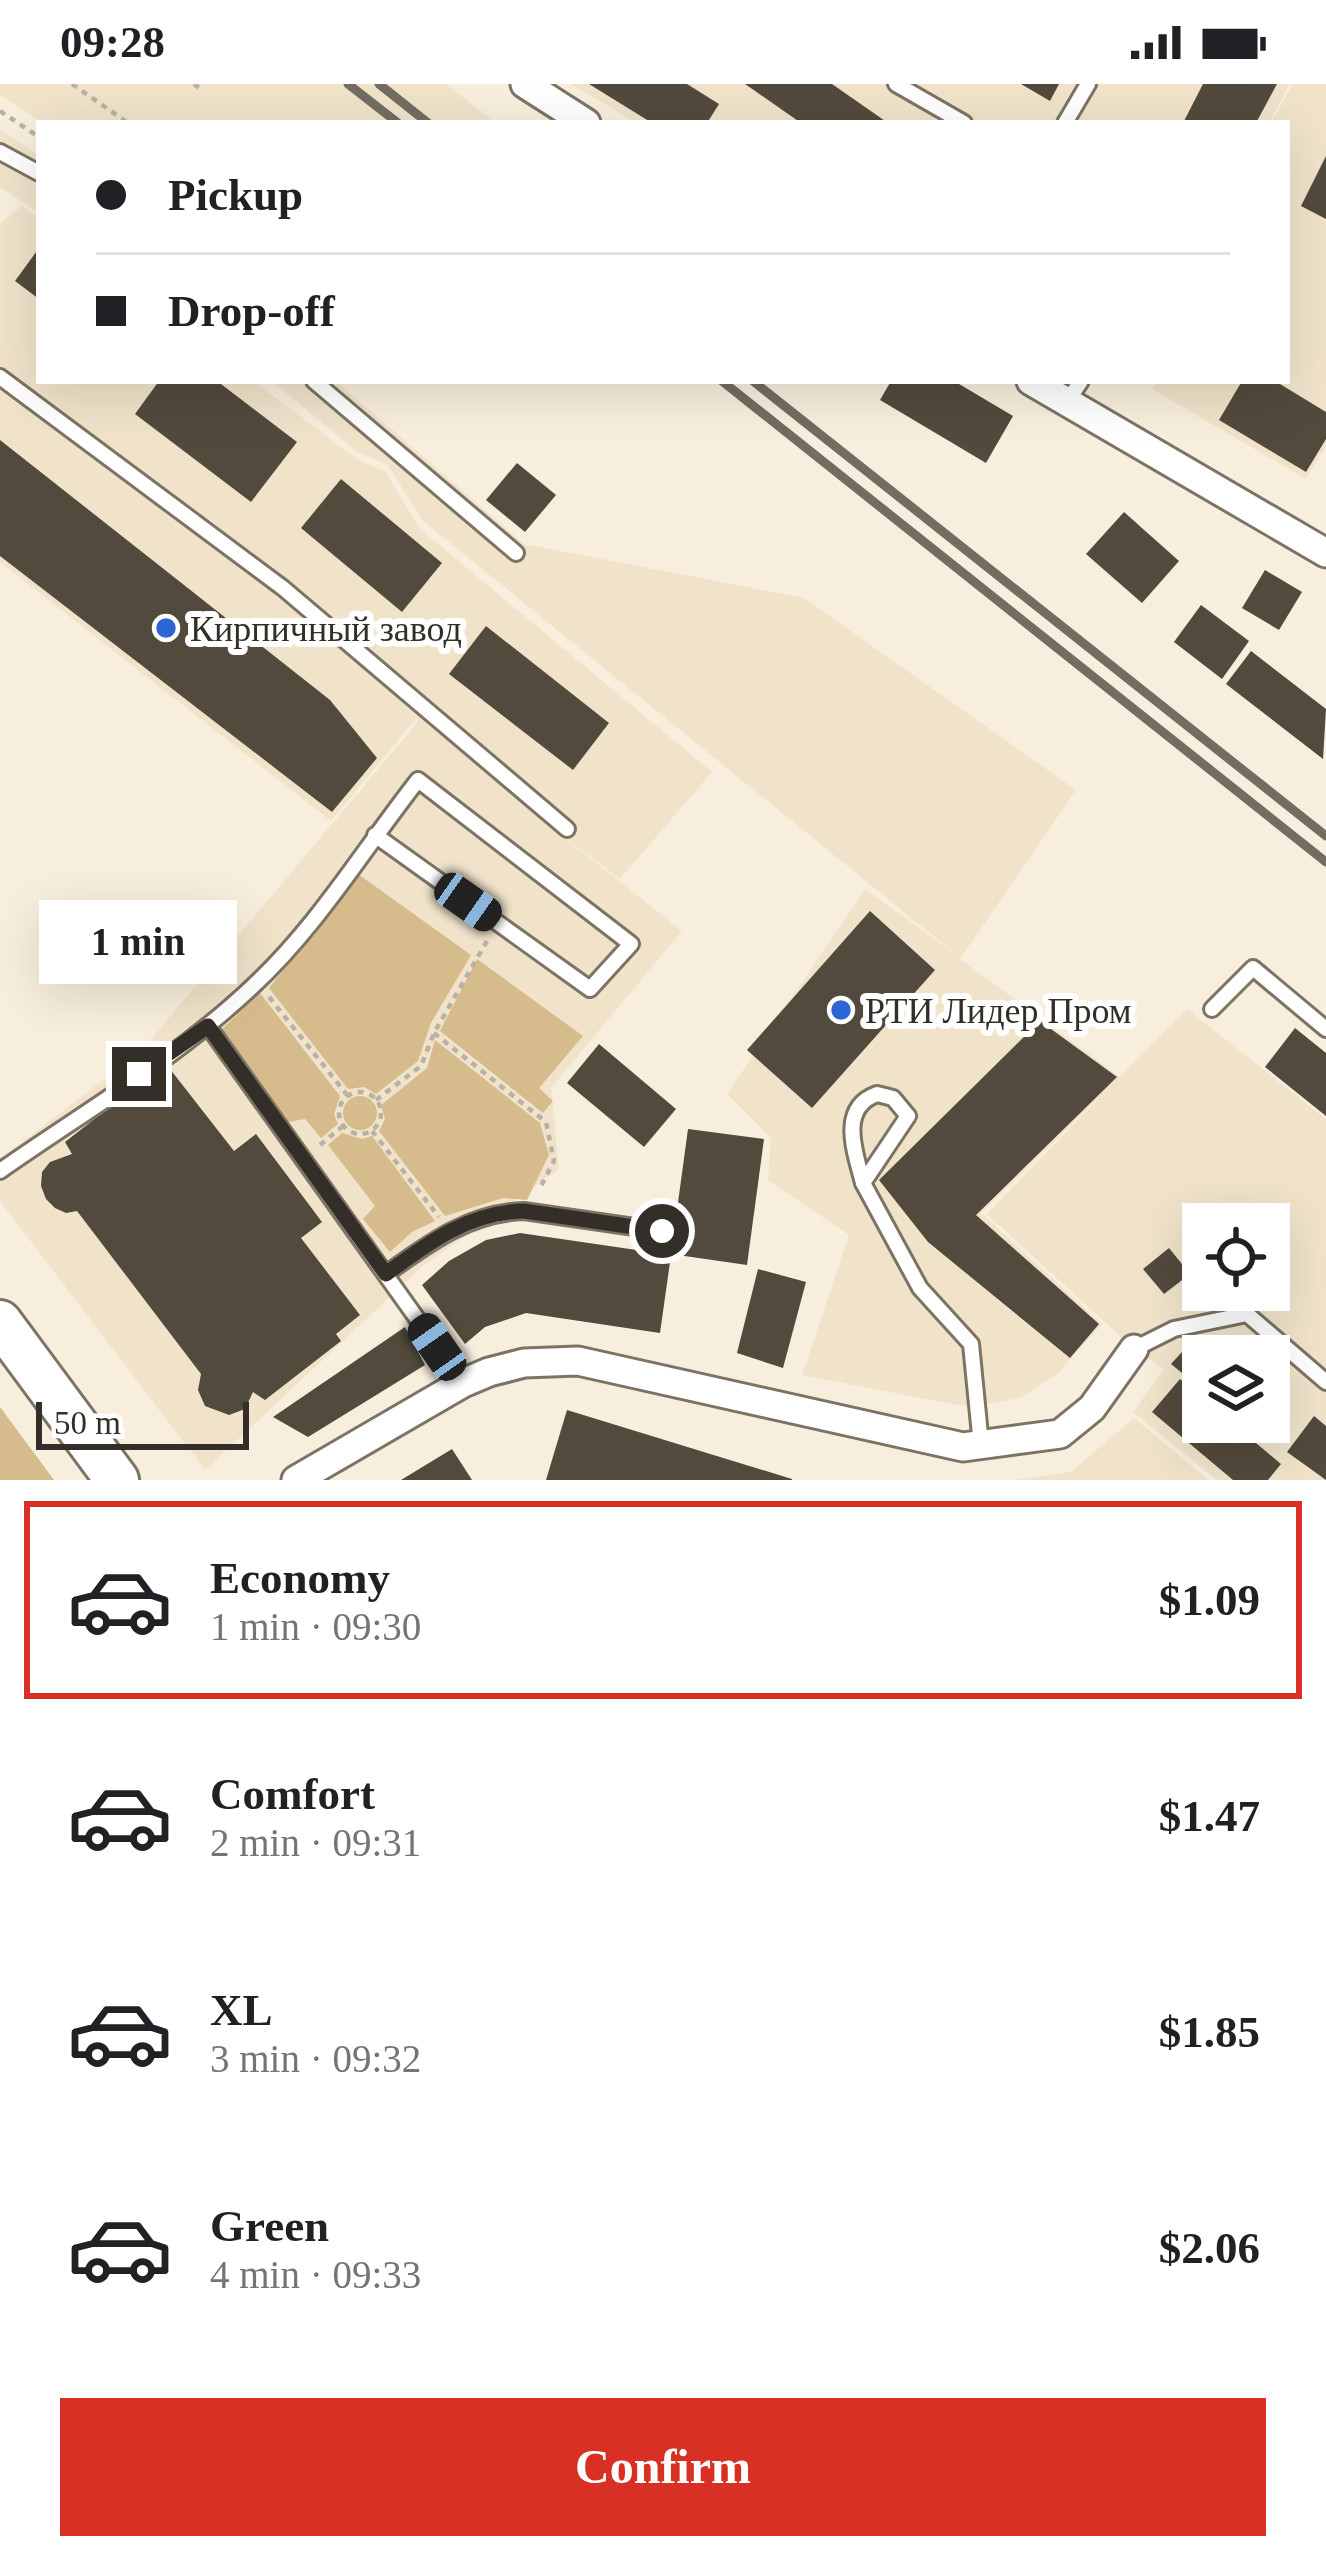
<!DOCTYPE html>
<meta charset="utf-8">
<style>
body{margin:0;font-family:Georgia,serif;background:#f6f6f6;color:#202124;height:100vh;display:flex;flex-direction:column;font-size:45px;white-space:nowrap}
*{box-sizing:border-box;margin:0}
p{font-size:39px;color:#757577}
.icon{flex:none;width:66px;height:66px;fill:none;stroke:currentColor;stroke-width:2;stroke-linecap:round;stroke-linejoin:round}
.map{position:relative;height:1396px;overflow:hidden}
.drawer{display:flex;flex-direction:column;background:#fff;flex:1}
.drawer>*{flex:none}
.banner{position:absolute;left:36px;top:36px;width:1254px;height:264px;border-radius:0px;box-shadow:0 12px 48px #0002;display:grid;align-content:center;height:264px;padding:0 60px;background:#fff}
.controls{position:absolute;left:1182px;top:1119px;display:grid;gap:24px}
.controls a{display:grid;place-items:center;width:108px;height:108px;border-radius:0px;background:#fff;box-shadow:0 12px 48px #0002;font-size:60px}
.scale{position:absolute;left:36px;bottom:30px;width:213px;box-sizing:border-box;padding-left:12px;border:6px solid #332f28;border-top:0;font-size:33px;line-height:42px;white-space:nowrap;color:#332f28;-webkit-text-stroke:9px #fff;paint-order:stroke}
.end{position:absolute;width:54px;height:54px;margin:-27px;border:15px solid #332f28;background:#fff;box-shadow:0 0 0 6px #fff}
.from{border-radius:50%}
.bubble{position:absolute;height:84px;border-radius:0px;background:#fff;box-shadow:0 12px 48px #0002;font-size:39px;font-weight:700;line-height:84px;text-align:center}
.car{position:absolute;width:36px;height:72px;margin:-36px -18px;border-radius:15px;box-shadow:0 0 9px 3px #0007;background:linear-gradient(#222 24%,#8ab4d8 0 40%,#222 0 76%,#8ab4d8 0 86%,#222 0)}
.banner b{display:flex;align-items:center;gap:42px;height:114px;font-size:45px}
.banner b+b{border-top:3px solid #e0e0e0}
.banner i{width:30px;height:30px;background:#202124}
ul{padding:21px 0 0;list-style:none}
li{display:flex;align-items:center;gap:36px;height:198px;margin:0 24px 18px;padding:0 36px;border:6px solid transparent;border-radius:0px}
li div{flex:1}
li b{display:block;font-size:45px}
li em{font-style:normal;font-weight:700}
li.current{border-color:#d93025}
li>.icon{width:108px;height:108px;stroke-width:1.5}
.cta{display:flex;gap:24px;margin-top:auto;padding:24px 60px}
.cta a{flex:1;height:138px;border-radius:0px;background:#d93025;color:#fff;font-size:48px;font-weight:700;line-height:138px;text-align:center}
.status{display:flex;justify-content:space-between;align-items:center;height:84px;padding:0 60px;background:#fff;direction:ltr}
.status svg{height:33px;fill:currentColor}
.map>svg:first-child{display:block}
.built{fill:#f0e3ca;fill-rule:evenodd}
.green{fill:#d6bc8d}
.building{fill:#524a3c}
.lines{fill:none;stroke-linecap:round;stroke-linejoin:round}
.service-casing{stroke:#7c7364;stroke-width:20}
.minor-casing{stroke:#7c7364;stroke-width:33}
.primary-casing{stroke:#7c7364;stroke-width:48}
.path{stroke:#b9b1a3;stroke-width:4.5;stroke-dasharray:6 6;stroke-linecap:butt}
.service{stroke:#fff;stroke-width:14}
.minor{stroke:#fff;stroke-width:27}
.primary{stroke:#fff;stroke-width:42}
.rail{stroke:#726d62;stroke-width:9}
.route{stroke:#332f28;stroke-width:15}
.poi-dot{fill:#2d66d4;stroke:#fff;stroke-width:4.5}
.labels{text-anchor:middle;stroke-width:12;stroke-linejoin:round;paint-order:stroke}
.poi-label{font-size:36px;fill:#332f28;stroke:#fff;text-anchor:start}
</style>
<div class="status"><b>09:28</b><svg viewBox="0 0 49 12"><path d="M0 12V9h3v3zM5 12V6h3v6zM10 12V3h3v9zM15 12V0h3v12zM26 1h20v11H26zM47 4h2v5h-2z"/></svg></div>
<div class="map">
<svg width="1326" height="1396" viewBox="0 0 1326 1396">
<rect width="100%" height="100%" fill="#f8eedd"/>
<g class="built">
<path d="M0 0H446L496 39H43L0 11Z"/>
<path d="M571 0H1290L1269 39H637Z"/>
<path d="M1293 0H1326V362L1306 395 1152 305 1156 297H1287V39H1271Z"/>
<path d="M0 45 39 72V129L0 103Z"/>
<path d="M22 122 39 135V297H253L361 378 385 387 420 445 712 688 620 795 546 739 682 847 551 1004 559 1085 423 1182 205 1386 0 1117V1075L141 967 417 639 418 632 331 737 0 478V140Z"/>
<path d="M272 297H336L524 460 804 514 1076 706 960 875 1120 993 1187 925 1326 1035V1396H1217L1133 1328 1164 1285 1134 1265 987 1130 1115 998 981 1129 1102 1240 1058 1289 1020 1314 977 1322 957 1321 802 1291 849 1151 768 1096 771 1054 727 1010 865 805 958 872 422 436 388 381 357 368ZM1203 1140H1269V1206H1203ZM1203 1272H1269V1338H1203Z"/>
<path d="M1134 1334 1208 1396H1015L1071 1388Z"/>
</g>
<g class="green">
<path d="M358 790 471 871 431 939 418 977 376 1010 364 1003 348 1005 269 904Z"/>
<path d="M477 875 583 952 539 1004 553 1017 543 1029 440 947Z"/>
<path d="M260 909 340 1012 334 1030 338 1040 321 1054 305 1035 288 1038 218 949Z"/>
<path d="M435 956 540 1039 549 1071 527 1116 503 1114 445 1132 379 1047 385 1035 381 1021 427 984Z"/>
<circle cx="360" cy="1029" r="17"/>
<path d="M342 1049 362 1055 372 1052 435 1137 412 1148 390 1168 363 1135 375 1122 328 1061Z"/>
<path d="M0 1323 54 1396H0Z"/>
</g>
<g class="building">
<path d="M589 0H687L719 20 707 39H652Z"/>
<path d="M745 0H832L888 39H801Z"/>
<path d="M1021 0H1059L1050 17Z"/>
<path d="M1203 0H1277L1256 39H1183Z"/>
<path d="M1326 72V135L1301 122Z"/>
<path d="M39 164V215L15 197Z"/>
<path d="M159 297H217L297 358 251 418 135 330Z"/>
<path d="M891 297H954L1013 332 986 379 880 316Z"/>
<path d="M1242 297H1275L1326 328V355L1306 388 1219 336Z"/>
<path d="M0 356 330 616 377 674 332 728 0 472Z"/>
<path d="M517 379 556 411 525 448 486 416Z"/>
<path d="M341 395 442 479 402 528 301 444Z"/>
<path d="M1124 428 1179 477 1142 519 1086 470Z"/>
<path d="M1265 486 1302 508 1279 546 1242 524Z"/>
<path d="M1201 521 1249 557 1222 595 1174 558Z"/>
<path d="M486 542 609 639 573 686 449 590Z"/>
<path d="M1251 567 1326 625 1323 675 1226 600Z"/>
<path d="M870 827 935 886 812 1024 747 966Z"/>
<path d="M1040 937 1117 993 976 1131 1099 1240 1070 1274 928 1158 879 1096Z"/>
<path d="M1295 944 1326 969V1032L1265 983Z"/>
<path d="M599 960 676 1025 644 1063 567 999Z"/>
<path d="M170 985 234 1067 256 1050 322 1138 301 1154 360 1231 336 1250 341 1257 265 1316 253 1308 245 1325 229 1331 205 1322 198 1306 201 1290 77 1127 66 1129 55 1124 46 1115 41 1102 42 1088 50 1078 72 1070 65 1058 156 987 160 992Z"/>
<path d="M688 1045 764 1055 747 1181 671 1170Z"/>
<path d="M520 1149 671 1171 660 1249 526 1229 485 1243 465 1260 422 1201 449 1177 486 1156Z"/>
<path d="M1169 1164 1190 1190 1164 1210 1143 1185Z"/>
<path d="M758 1185 806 1198 783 1284 737 1269Z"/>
<path d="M405 1243 425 1281 308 1353 273 1333Z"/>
<path d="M1192 1257 1202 1267 1182 1289 1171 1280Z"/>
<path d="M1180 1295 1203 1315V1338H1231L1281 1380 1268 1396H1233L1152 1328Z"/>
<path d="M567 1326 792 1395V1396H546Z"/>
<path d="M1314 1332 1326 1342V1396L1287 1368Z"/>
<path d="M452 1365 472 1396H401Z"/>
</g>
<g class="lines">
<defs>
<g id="service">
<path d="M896 0 964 39"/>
<path d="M1065 39 1088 0"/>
<path d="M0 68 39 89"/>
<path d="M0 293 283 504 567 745"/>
<path d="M314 297 516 469"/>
<path d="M1067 318 1081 297"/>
<path d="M1212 925 1253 884 1326 945"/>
<path d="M208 942 463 1299"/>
<path d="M877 1010 893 1014 908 1032 863 1099C855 1068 838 1024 877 1010Z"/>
<path d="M0 1087C84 1028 177 974 252 903 317 843 363 766 418 696L631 860 590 905 375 751"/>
<path d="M863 1099 920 1204 971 1260 981 1361"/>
<path d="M386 1190C429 1159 469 1129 524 1127L662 1147"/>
<path d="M1134 1265 1174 1245 1247 1230 1326 1298"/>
</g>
<g id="minor">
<path d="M525 0 586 39"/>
<path d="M1031 297 1326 469"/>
<path d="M296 1396 463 1299 489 1288 524 1279 578 1277 963 1363 1060 1350 1092 1324 1134 1265"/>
</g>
<path id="primary" d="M0 1238 117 1396"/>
</defs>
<use href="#service" class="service-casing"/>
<use href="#minor" class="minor-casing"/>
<use href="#primary" class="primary-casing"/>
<g class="path">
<path d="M72 0 128 39"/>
<path d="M194 0 202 6"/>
<path d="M0 27 39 53"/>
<path d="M269 913 348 1012"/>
<path d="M434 949 546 1038 554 1077 539 1106"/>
<circle cx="360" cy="1029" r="21"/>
<path d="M376 1016 421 982 434 949 487 857"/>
<path d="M372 1047 439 1133"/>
<path d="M320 1061 343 1042"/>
</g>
<use href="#service" class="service"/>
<use href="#minor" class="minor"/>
<use href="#primary" class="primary"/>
<g class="rail">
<path d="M348 0 398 39"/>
<path d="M379 0 428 39"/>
<path d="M722 297 1326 778"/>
<path d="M753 297 1326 752"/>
</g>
</g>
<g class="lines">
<path class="route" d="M139 990 208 942 386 1190C428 1159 469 1128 524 1127L662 1147"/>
</g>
<g class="poi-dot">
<circle cx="166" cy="544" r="12"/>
<circle cx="841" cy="926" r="12"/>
</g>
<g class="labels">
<g class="poi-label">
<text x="190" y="557">Кирпичный завод</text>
<text x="865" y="939">РТИ Лидер Пром</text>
</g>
</g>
</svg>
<div class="controls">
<a><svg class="icon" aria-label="locate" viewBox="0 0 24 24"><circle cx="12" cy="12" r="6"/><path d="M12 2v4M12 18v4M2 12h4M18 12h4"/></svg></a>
<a><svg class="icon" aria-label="layers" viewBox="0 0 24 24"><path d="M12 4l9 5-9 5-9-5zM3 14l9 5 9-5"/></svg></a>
</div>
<div class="scale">50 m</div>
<i class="end from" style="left:662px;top:1147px"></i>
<i class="end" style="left:139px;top:990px"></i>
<div class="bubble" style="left:39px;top:816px;width:198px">1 min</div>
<i class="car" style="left:468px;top:818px;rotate:125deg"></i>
<i class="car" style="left:437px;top:1263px;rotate:325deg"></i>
<div class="banner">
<b><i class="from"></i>Pickup</b>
<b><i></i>Drop-off</b>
</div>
</div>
<section class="drawer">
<ul>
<li class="current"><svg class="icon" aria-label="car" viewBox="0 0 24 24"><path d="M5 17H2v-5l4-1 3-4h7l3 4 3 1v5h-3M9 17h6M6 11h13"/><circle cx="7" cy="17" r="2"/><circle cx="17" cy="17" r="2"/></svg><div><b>Economy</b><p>1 min · 09:30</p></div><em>$1.09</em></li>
<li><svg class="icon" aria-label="car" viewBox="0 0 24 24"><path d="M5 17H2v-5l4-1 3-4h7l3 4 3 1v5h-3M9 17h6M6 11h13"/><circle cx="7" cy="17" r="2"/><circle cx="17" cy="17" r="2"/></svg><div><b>Comfort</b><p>2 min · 09:31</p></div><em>$1.47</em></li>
<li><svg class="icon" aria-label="car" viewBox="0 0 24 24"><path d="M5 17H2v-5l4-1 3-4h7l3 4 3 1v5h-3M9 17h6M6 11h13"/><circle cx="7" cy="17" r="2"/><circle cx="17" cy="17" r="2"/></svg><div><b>XL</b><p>3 min · 09:32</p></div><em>$1.85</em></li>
<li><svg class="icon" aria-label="car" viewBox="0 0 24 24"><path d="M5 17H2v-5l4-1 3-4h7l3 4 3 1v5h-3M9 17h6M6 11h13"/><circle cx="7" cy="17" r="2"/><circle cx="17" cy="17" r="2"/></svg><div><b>Green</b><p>4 min · 09:33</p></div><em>$2.06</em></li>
</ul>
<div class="cta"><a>Confirm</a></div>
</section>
